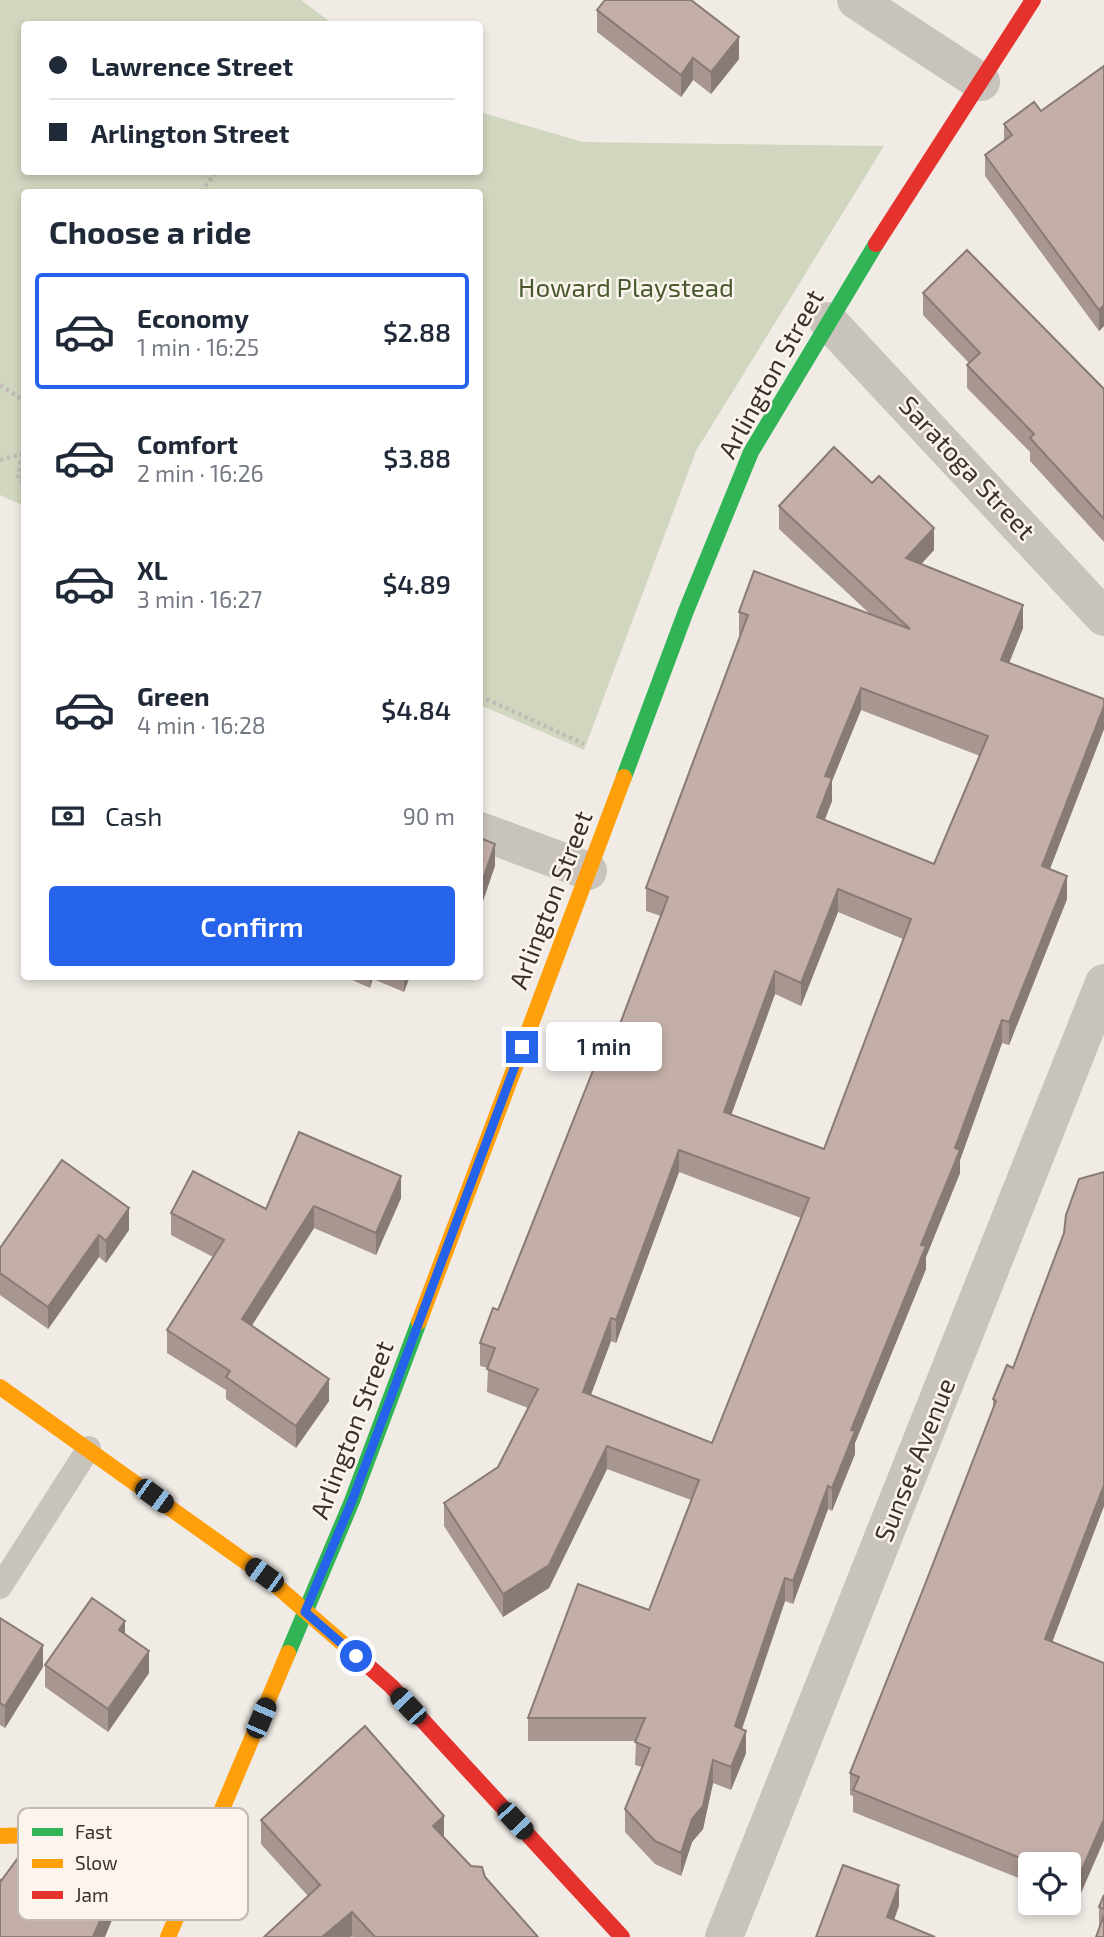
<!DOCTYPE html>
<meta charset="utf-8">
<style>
body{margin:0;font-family:"Exo 2",sans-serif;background:#f2f2f3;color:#1f2937;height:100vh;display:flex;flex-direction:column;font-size:26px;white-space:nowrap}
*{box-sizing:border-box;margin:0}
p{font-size:23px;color:#747a83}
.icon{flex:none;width:38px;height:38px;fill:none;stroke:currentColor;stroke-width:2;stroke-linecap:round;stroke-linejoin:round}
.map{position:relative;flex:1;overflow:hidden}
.details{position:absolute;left:21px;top:189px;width:462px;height:791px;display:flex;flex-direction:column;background:#fff;border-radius:7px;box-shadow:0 4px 10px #0003}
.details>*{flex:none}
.hud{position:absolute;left:21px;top:21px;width:462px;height:154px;border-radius:7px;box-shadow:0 4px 10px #0003;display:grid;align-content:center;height:154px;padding:0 28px;background:#fff}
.buttons{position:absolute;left:1018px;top:1852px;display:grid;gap:14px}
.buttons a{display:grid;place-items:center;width:63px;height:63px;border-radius:7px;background:#fff;box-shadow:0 4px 10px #0003;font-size:35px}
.end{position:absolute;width:32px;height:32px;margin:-16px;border:9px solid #2563eb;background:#fff;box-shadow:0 0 0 4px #fff}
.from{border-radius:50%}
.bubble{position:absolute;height:49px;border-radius:7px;background:#fff;box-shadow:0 4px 10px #0003;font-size:23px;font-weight:600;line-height:49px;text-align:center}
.car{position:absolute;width:21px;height:42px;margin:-21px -10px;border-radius:9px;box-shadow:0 0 5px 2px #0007;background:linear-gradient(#222 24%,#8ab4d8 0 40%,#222 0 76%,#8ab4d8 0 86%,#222 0)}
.hud b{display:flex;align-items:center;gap:24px;height:66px;font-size:26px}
.hud b+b{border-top:2px solid #e0e1e3}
.hud i{width:18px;height:18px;background:#1f2937}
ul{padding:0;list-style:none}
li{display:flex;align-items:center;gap:21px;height:116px;margin:0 14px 10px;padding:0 14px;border:4px solid transparent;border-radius:7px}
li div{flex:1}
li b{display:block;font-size:26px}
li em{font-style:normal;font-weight:600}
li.on{border-color:#2563eb}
li>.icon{width:63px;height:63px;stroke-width:1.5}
h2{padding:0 28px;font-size:32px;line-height:84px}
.pay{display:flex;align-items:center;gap:18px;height:77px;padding:0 28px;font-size:26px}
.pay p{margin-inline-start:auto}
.primary-button{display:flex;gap:14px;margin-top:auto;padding:14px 28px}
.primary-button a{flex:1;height:80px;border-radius:7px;background:#2563eb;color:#fff;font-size:28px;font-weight:600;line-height:80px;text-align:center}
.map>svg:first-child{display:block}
.green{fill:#d1d6bf}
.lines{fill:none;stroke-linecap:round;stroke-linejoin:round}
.path{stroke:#c2bbb6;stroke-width:4.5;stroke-dasharray:3.5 3.5;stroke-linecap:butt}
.lane{stroke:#c9c3be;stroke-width:24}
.street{stroke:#c9c3be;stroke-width:38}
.fast{stroke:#30b455;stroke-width:16}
.slow{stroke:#ff9f0a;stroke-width:16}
.jam{stroke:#e5322d;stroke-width:16}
.wall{fill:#a89690;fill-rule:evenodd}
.shaded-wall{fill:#887a75}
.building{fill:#c3afa7;stroke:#887a75;stroke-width:2;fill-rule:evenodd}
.route{stroke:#2563eb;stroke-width:9}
.labels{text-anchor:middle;stroke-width:5;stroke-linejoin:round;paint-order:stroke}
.park-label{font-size:26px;fill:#4a5a2e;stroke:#fbf5ee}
.street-label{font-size:26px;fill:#3b302b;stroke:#fbf5ee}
.key{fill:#fbf5ee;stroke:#c1bab4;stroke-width:2}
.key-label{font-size:19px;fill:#3b302b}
</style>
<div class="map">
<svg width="1104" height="1937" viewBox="0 0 1104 1937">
<rect width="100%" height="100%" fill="#f0ebe5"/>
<path class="green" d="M0 0H301L333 24H24V172H480V112L583 142 884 146 696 451 584 750 480 705V192H24V506L0 495Z"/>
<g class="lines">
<g class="path">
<path d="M319 24 320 23"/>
<path d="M201 192 216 172"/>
<path d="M0 385 24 401"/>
<path d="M22 454 18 479 24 483"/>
<path d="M0 460 22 454 24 450"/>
<path d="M480 696 584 744"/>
</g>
<path class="lane" d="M0 1587 89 1448"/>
<g class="street">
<path d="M856 0 981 82"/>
<path d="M828 321 1104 617"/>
<path d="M480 831 588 871"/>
<path d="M724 1937 1104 983"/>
</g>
<g class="fast">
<path d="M624 777 686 611 751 452 876 244"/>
<path d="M288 1653 352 1501 419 1322"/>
</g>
<g class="slow">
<path d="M419 1322 624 777"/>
<path d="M0 1387 264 1575 349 1649"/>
<path d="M0 1836 214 1829"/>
<path d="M168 1937 288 1653"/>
</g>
<g class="jam">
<path d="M876 244 1033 0"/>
<path d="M349 1649 391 1686 622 1937"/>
</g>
</g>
<g class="wall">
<path d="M597 10 739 59 711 94 693 80 681 97 597 32Z"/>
<path d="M1104 66V326L1099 331 985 176V155L1004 141V124L1041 111Z"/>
<path d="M923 293 1104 389V542L1030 461V452L967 388V365L969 363 923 315Z"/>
<path d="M779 506 934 550 921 564 1023 628 1009 663 1104 699V729L1050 869 1067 899 1009 1045 1002 1043 960 1160V1173L926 1257V1269L855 1443V1454L832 1511 828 1509 793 1604 785 1601 742 1729 746 1753 731 1790 713 1783 703 1829 692 1842 681 1876 655 1864 625 1832V1809L642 1767 635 1765 636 1741H528V1718L649 1610 691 1500 607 1469 549 1588 503 1617 444 1526V1503L498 1467 528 1408 487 1392 488 1368 480 1366V1343L498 1310 606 1061 661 916 646 911V888L741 635H739V612L870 614 779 529ZM861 710 980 756 934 864 824 820 832 801V781ZM838 912 903 939 824 1149 731 1115 775 994 801 1006ZM679 1172 801 1218 712 1443 591 1395 611 1341 616 1343Z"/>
<path d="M343 976H410L404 992 373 979 370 988Z"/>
<path d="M1104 1172V1506L1052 1642 1104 1663V1840L1077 1902 1069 1899V1864H1031V1883L853 1812V1796L850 1795V1773L924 1587 993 1407V1399L1013 1368Z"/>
<path d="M401 1198 376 1255 314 1228 252 1325 329 1401 296 1448 226 1399V1390L167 1353V1330L213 1257 171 1235V1213L266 1209Z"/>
<path d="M129 1230 106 1263 99 1257 48 1329 0 1295V1248Z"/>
<path d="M0 1618 43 1667 5 1728 0 1725Z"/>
<path d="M125 1634 149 1673 108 1732 45 1687V1665Z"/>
<path d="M261 1820 444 1838 471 1866 485 1877 538 1937H353L308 1896 261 1844Z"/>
<path d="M1104 1895V1937L1099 1927V1907Z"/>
</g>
<g class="shaded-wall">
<path d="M739 37V59L711 94V72Z"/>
<path d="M693 58V80L681 97V75Z"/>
<path d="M1104 305V326L1099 331V310Z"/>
<path d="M934 528V550L906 581V558Z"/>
<path d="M1023 605V628L1001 683V660Z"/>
<path d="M861 688V710L832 781V801L817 840V817L825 776Z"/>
<path d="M1104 706V729L1042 889V866Z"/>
<path d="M495 844V866L480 910V888Z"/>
<path d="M1067 876V899L1009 1045V1022Z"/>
<path d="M838 889V912L801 1006V983Z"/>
<path d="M775 971V994L724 1135V1112Z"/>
<path d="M370 976H373L370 988Z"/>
<path d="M404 976H410L404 992Z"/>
<path d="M1002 1020V1043L960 1160V1173L926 1257V1269L855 1443V1454L832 1511V1488L851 1430Z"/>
<path d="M679 1150V1172L616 1343V1320Z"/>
<path d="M401 1176V1198L376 1255V1233Z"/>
<path d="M314 1206V1228L242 1341V1319Z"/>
<path d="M129 1208V1230L106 1263V1241Z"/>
<path d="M99 1235V1257L48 1329V1307Z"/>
<path d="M611 1318V1341L583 1415V1392Z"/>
<path d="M329 1379V1401L296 1448V1426Z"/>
<path d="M607 1446V1469L549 1588 503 1617V1594Z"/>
<path d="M1104 1485V1506L1045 1661V1639Z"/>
<path d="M828 1486V1509L793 1604V1581Z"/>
<path d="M785 1578V1601L735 1749V1726Z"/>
<path d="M125 1621V1643L119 1630Z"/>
<path d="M43 1645V1667L5 1728V1706Z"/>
<path d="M149 1651V1673L108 1732V1709Z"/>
<path d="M746 1731V1753L731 1790V1767Z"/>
<path d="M713 1760V1783L703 1829 692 1842 681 1876V1853L692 1819Z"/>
<path d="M444 1816V1840L433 1826Z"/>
<path d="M1104 1819V1840L1077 1902V1881Z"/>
<path d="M148 1854V1883L112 1920 105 1937H93L112 1892Z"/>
<path d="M899 1885V1906L888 1937 887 1917Z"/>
<path d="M352 1912V1936L351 1937H322Z"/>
</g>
<g class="building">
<path d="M605 0H691L739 37 711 72 693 58 681 75 597 10Z"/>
<path d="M1104 66V305L1099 310 985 155 1012 135 1004 124 1034 102 1041 111Z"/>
<path d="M967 250 1104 389V519L1030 438 1034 434 967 365 980 353 923 293Z"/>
<path d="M834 447 872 483 879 476 934 528 906 558 1023 605 1001 660 1104 699V706L1042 866 1067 876 1009 1022 1002 1020 955 1148 960 1150 921 1245 926 1246 851 1430 855 1431 832 1488 828 1486 793 1581 785 1578 735 1726 746 1731 731 1767 713 1760 703 1806 692 1819 681 1853 655 1841 625 1809 650 1748 635 1742 645 1718H528L578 1584 649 1610 699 1480 607 1446 549 1565 503 1594 444 1503 498 1467 538 1389 487 1369 495 1348 480 1343 493 1308 498 1310 598 1058 606 1061 668 897 646 888 748 615 739 612 754 571 910 629 779 506ZM861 688 988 736 934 864 817 817 832 778 825 776ZM838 889 911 919 824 1149 724 1112 775 971 801 983ZM679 1150 809 1198 712 1443 583 1392 611 1318 616 1320Z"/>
<path d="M480 838 495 844 480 888Z"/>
<path d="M299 1132 401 1176 376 1233 314 1206 242 1319 329 1379 296 1426 226 1377 230 1371 167 1330 224 1240 171 1213 193 1171 266 1209Z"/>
<path d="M62 1160 129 1208 106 1241 99 1235 48 1307 0 1273V1248Z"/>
<path d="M1104 1172V1485L1045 1639 1104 1663V1819L1077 1881 1069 1878V1864H1035L853 1790 859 1777 850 1773 924 1587 996 1401 993 1399 1007 1365 1013 1368 1064 1233 1066 1215 1079 1179Z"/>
<path d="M92 1598 125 1621 119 1630 149 1651 108 1709 45 1665Z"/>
<path d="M0 1618 43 1645 5 1706 0 1703Z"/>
<path d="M365 1726 444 1816 433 1826 471 1866 482 1867 485 1877 538 1937H375L352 1912 322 1937H264L320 1885 261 1820Z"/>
<path d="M23 1851 40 1860 148 1854 112 1892 93 1937H0V1880L1 1881Z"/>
<path d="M843 1865 899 1885 887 1917 935 1937H816Z"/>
<path d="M1104 1895V1909L1099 1907Z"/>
<path d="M1104 1915V1937H1096Z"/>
</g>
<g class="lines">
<path class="route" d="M356 1656 305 1612 352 1501 522 1047"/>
</g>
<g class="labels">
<g class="park-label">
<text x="626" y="297">Howard Playstead</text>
</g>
<g class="street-label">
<text transform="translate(771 374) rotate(-61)" y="9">Arlington Street</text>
<text transform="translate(967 468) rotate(47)" y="9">Saratoga Street</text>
<text transform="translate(551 900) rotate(-69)" y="9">Arlington Street</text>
<text transform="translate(352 1430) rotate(-69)" y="9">Arlington Street</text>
<text transform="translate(915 1460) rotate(-68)" y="9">Sunset Avenue</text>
</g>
</g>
<rect x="18" y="1808" width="230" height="112" rx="10" class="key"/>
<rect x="32" y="1828" width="31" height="8" fill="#30b455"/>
<rect x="32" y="1859" width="31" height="9" fill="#ff9f0a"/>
<rect x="32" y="1891" width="31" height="8" fill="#e5322d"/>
<g class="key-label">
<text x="75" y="1839">Fast</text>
<text x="75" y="1870">Slow</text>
<text x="75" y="1902">Jam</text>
</g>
</svg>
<div class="buttons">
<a><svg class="icon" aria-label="locate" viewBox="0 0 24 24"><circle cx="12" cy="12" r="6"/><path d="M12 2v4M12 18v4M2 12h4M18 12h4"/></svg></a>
</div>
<i class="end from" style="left:356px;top:1656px"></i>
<i class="end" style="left:522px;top:1047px"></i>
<div class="bubble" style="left:546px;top:1022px;width:116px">1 min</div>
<i class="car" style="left:154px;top:1496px;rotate:126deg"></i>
<i class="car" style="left:264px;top:1575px;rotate:306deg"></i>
<i class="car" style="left:408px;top:1706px;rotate:317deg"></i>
<i class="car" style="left:261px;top:1718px;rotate:23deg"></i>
<i class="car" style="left:515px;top:1821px;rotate:137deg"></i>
<div class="hud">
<b><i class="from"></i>Lawrence Street</b>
<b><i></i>Arlington Street</b>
</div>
<section class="details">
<h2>Choose a ride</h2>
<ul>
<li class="on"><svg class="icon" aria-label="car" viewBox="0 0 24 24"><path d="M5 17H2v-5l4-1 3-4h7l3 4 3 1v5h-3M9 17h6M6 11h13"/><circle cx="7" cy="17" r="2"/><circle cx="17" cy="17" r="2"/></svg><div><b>Economy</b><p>1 min · 16:25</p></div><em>$2.88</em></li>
<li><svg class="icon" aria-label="car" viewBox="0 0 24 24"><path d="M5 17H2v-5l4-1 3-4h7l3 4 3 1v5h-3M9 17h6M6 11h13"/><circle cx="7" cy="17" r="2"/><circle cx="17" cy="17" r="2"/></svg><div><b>Comfort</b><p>2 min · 16:26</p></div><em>$3.88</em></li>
<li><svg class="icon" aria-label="car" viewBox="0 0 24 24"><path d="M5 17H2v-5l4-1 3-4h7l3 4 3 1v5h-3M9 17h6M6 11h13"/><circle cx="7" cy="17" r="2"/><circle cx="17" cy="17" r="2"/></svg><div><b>XL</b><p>3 min · 16:27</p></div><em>$4.89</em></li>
<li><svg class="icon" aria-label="car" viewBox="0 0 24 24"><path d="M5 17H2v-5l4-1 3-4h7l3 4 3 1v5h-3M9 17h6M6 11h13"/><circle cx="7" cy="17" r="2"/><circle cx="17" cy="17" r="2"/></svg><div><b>Green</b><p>4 min · 16:28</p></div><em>$4.84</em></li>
</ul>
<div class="pay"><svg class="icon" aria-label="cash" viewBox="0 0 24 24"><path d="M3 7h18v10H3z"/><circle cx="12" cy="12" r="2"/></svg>Cash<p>90 m</p></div>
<div class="primary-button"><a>Confirm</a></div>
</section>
</div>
